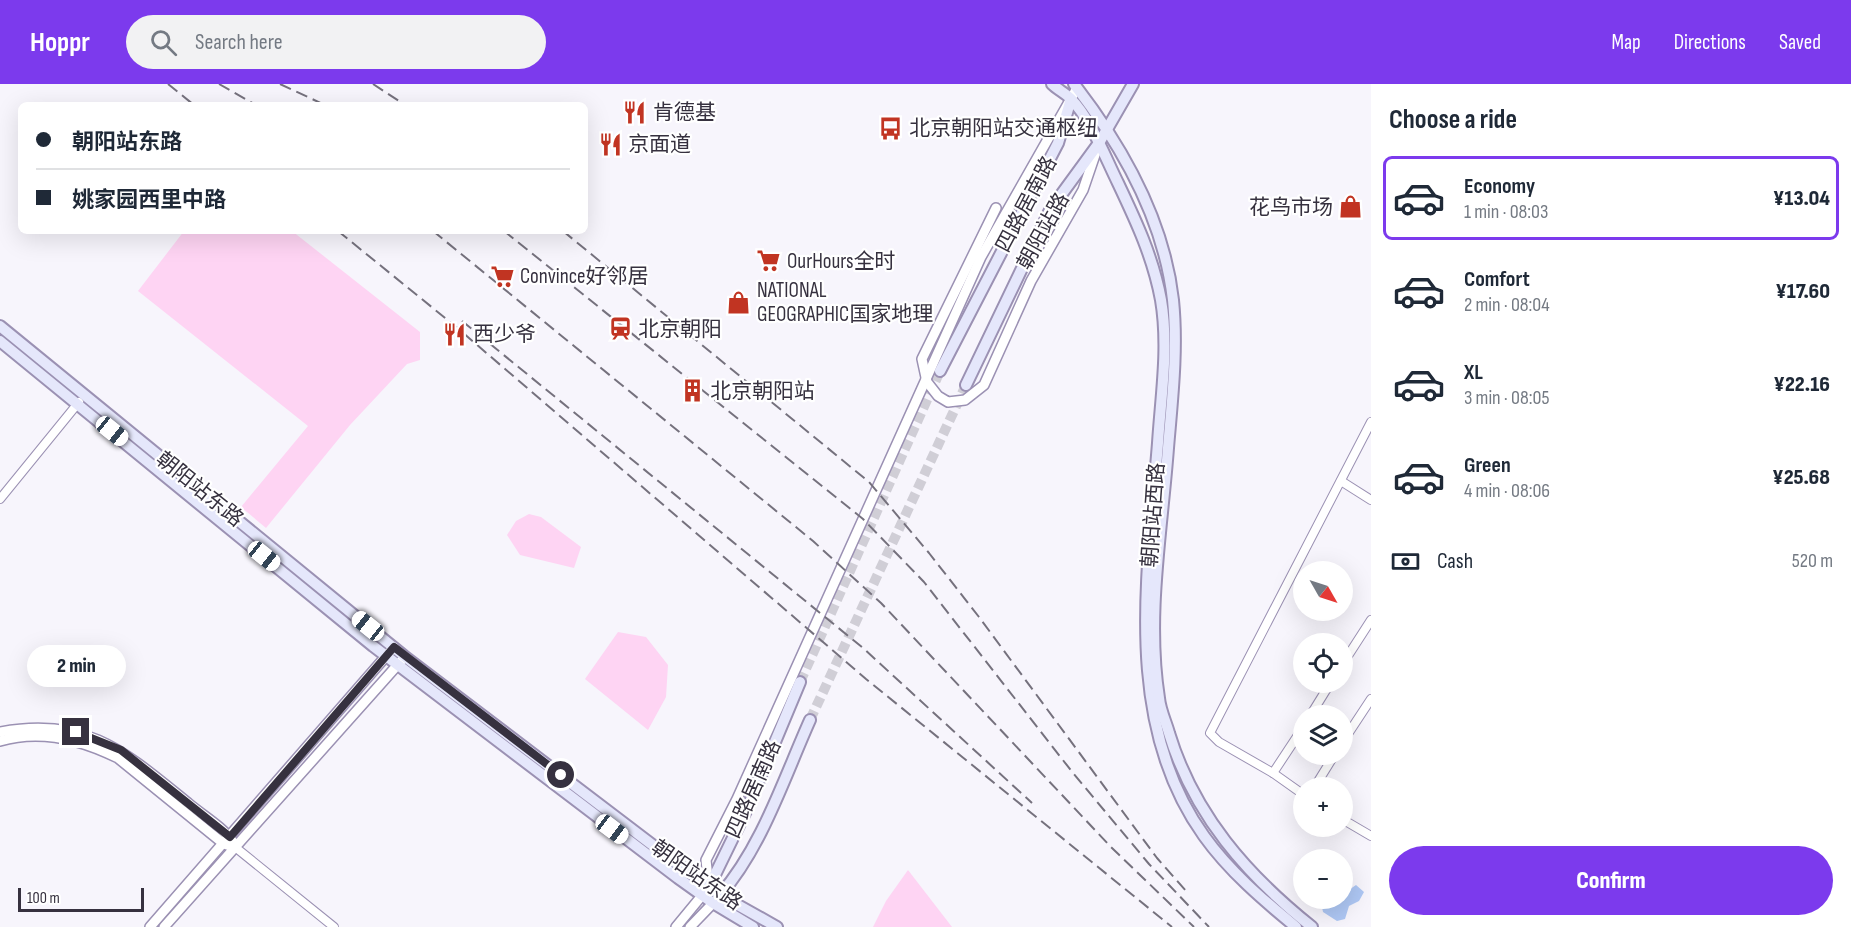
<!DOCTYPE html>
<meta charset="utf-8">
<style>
body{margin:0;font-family:"Sofia Sans Condensed","Noto Sans SC",sans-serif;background:#f2f2f3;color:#1f2937;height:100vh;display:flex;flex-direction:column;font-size:22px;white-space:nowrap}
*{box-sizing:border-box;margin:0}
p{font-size:20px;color:#747a83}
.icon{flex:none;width:33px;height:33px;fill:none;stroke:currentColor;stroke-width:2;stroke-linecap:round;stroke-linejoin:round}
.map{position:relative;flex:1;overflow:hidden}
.panel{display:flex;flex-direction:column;background:#fff;width:480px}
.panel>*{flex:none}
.banner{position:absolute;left:18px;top:18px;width:570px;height:132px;border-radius:9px;box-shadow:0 6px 24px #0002;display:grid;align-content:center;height:132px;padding:0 18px;background:#fff}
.needle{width:39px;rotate:129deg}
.tools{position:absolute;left:1293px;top:477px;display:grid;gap:12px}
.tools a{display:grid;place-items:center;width:60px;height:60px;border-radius:50%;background:#fff;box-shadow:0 6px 24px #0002;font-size:30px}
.scale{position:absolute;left:18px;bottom:15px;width:126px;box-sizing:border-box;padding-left:6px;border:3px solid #36313f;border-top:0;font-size:16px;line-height:21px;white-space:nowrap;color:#36313f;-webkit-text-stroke:4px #fff;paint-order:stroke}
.end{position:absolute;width:27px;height:27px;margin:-14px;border:8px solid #36313f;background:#fff;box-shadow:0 0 0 3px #fff}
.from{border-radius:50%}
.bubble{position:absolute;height:42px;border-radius:21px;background:#fff;box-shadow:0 6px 24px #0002;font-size:20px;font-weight:800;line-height:42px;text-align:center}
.car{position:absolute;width:18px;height:36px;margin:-18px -9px;border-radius:8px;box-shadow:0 0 4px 2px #0007;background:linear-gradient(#fff 24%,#345 0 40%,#fff 0 76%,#345 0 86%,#fff 0)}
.banner b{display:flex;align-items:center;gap:21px;height:57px;font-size:22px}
.banner b+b{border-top:2px solid #e0e1e3}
.banner i{width:15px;height:15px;background:#1f2937}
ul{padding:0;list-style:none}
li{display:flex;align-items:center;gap:18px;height:84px;margin:0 12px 9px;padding:0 6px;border:3px solid transparent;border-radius:9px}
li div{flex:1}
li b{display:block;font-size:22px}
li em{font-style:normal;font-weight:800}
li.active{border-color:#7c3aed}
li>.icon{width:54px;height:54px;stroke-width:1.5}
h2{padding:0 18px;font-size:27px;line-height:72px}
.pay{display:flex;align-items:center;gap:15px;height:66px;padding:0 18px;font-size:22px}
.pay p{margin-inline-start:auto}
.button{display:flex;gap:12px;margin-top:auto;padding:12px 18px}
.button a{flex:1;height:69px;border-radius:36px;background:#7c3aed;color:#fff;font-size:24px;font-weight:800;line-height:69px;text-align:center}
header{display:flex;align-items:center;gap:36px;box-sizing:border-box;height:84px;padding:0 30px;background:#7c3aed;color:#fff}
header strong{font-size:28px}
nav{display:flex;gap:33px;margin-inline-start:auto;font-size:21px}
.search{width:420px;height:54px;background:#f2f2f3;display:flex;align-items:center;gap:15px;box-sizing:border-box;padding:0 21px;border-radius:33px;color:#747a83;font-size:22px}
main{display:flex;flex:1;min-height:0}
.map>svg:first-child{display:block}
.green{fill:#fed4f3}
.water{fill:#aec7f4}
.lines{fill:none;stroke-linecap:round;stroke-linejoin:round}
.secondary-tunnel{stroke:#d0ced6;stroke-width:10;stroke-dasharray:10 5;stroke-linecap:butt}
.minor-casing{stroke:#9b91b3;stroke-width:10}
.tertiary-casing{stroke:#9b91b3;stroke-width:12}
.secondary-casing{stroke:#9b91b3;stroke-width:14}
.minor{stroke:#fff;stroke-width:8}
.tertiary{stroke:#fff;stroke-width:9}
.secondary{stroke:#e5e7fb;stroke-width:10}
.rail{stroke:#75717d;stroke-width:2;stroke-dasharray:12 6;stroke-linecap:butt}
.route{stroke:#36313f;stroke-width:8}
.labels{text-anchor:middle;stroke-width:4.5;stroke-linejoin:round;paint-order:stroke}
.poi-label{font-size:21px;fill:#36313f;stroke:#fff;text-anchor:start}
.street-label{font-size:21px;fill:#36313f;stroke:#fff}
</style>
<header>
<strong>Hoppr</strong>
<div class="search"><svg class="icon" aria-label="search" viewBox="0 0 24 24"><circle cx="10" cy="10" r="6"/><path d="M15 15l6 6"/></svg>Search here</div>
<nav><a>Map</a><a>Directions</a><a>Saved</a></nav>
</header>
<main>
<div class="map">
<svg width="1371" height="843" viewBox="0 0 1371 843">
<rect width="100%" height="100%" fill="#f7f5fc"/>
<g class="green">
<path d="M184 147H292L420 248V276L407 280 350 341 266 444 241 423 308 342 138 207Z"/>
<path d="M529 430 541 433 581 463 574 484 520 471 507 451 516 437Z"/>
<path d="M618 548 646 553 668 581 666 613 648 646 585 595Z"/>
<path d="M908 786 952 843H873L886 817Z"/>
</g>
<path class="water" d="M1356 801 1364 808 1359 817 1349 822 1345 835 1337 837 1323 828 1322 823 1328 815 1342 814 1343 810Z"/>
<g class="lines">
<g class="secondary-tunnel">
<path d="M800 598 940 287"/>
<path d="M810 636 966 301"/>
</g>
<defs>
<g id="minor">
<path d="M1341 397 1371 416"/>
<path d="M0 415 79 318"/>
<path d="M1342 581 1371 536"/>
<path d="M1310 632 1331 598"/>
<path d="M1342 659 1371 615"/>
<path d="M1273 689 1304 642"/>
<path d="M1314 704 1335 670"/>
<path d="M1304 711 1273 689 1219 658 1210 649 1371 338"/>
<path d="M1342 735 1371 752"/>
<path d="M235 763 334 843"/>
</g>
<g id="tertiary">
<path d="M996 124 922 275 927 298 938 312 948 318 965 316 984 301 1031 197 1083 106 1097 65"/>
<path d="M0 648C87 632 125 668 188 719 202 731 223 743 233 758"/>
<path d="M0 657C40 645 82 656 118 674L224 760 230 762"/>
<path d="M150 843 394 563"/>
<path d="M164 843 402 576"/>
<path d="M676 843 709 803 706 776 737 715 981 173 1077 4"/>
<path d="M690 843 717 815"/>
</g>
<g id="secondary">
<path d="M1052 0C1057 5 1065 9 1070 14 1091 35 1105 73 1118 99 1136 137 1153 173 1161 216 1169 263 1161 312 1158 359 1148 489 1122 638 1204 752 1229 787 1263 816 1296 843"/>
<path d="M1074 0C1123 63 1164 136 1173 216 1178 265 1172 316 1168 364 1162 446 1146 532 1159 614 1160 626 1166 638 1169 649 1194 731 1247 791 1312 843"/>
<path d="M0 242 404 572 688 788 720 811 777 843"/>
<path d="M0 257 373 562 678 794 713 819 753 843"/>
<path d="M940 287 1058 59 1071 15"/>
<path d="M966 301 1050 126 1099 59 1133 0"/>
<path d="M709 803 747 725 800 598"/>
<path d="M720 811C762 763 784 694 810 636"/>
</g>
</defs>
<use href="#minor" class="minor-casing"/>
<use href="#tertiary" class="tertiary-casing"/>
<use href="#secondary" class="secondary-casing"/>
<use href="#minor" class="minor"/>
<use href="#tertiary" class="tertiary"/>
<use href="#secondary" class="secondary"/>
<g class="rail">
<path d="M168 0 194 21"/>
<path d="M219 0 256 21"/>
<path d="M280 0 325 21"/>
<path d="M373 0 405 21"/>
<path d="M338 147 455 242 866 595 1172 843"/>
<path d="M433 147 813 457 881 519 1111 763 1194 843"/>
<path d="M504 147 863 435 924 498 1073 689 1149 780 1209 843"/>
<path d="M563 147 869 398 929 469 979 533 1157 774 1187 808"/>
<path d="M462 237 863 564 1032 719"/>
</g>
</g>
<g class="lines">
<path class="route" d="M76 648 121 666 230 753 394 563 561 691"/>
</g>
<defs>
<symbol id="restaurant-bare" viewBox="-9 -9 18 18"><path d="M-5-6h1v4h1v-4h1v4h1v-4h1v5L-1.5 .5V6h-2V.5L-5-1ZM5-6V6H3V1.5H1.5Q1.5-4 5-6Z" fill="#c13422" stroke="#fff" stroke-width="2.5" paint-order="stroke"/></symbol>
<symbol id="bus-bare" viewBox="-9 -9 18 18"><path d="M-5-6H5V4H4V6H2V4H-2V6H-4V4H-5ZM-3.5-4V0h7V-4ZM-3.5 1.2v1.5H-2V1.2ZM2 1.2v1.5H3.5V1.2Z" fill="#c13422" stroke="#fff" stroke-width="2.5" paint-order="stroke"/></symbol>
<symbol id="shop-bare" viewBox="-9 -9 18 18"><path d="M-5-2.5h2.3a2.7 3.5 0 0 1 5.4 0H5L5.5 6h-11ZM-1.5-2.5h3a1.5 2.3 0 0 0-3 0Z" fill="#c13422" stroke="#fff" stroke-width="2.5" paint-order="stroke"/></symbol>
<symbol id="supermarket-bare" viewBox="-9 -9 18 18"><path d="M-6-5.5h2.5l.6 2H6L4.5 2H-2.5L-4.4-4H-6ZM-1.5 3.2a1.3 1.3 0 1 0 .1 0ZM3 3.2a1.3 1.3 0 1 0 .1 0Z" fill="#c13422" stroke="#fff" stroke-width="2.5" paint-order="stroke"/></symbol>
<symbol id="station-bare" viewBox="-9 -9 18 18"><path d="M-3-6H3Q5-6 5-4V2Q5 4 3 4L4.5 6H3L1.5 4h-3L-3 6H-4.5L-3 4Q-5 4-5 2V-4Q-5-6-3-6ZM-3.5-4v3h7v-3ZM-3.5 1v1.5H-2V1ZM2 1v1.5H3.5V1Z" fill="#c13422" stroke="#fff" stroke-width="2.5" paint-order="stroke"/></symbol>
<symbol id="building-bare" viewBox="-9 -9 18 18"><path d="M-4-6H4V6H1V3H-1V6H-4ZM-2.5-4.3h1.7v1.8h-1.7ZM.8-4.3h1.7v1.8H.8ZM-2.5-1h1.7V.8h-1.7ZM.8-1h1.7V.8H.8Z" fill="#c13422" stroke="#fff" stroke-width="2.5" paint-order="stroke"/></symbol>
</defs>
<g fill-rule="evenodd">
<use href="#restaurant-bare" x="618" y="12" width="33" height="33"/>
<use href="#bus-bare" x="874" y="28" width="33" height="33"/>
<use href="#restaurant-bare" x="594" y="44" width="33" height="33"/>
<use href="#shop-bare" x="1334" y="106" width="33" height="33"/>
<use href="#supermarket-bare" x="752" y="160" width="33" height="33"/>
<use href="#supermarket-bare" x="486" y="176" width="33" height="33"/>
<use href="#shop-bare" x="722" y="202" width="33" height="33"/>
<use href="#station-bare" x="604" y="228" width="33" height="33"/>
<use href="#restaurant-bare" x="438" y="234" width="33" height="33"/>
<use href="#building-bare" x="676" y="290" width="33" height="33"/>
</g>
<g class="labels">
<g class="poi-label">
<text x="653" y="35">肯德基</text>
<text x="909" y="51">北京朝阳站交通枢纽</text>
<text x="628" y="67">京面道</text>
<text x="1333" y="130" text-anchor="end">花鸟市场</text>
<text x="787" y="184">OurHours全时</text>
<text x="520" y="199">Convince好邻居</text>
<text x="757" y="213">NATIONAL<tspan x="757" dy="24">GEOGRAPHIC国家地理</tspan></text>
<text x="638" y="252">北京朝阳</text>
<text x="473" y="257">西少爷</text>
<text x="710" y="314">北京朝阳站</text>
</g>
<g class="street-label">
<text transform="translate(1026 120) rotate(-62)" y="7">四路居南路</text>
<text transform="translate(1043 147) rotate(-61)" y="7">朝阳站路</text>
<text transform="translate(200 405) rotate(39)" y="7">朝阳站东路</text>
<text transform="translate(1153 431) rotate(-86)" y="7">朝阳站西路</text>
<text transform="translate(753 705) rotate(-66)" y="7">四路居南路</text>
<text transform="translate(697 791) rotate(35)" y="7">朝阳站东路</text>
</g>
</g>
</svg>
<div class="tools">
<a><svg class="needle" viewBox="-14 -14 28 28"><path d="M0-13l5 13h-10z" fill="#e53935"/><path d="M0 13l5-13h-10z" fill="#747a83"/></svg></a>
<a><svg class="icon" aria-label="locate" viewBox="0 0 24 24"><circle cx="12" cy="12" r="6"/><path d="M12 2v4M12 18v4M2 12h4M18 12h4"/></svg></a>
<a><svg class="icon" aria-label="layers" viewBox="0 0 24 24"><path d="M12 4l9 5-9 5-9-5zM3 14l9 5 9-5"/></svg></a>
<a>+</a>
<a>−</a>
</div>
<div class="scale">100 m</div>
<i class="end from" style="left:561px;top:691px"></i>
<i class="end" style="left:76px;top:648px"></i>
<div class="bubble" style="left:27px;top:561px;width:99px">2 min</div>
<i class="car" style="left:112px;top:347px;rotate:129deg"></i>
<i class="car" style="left:264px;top:472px;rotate:129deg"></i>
<i class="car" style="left:368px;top:542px;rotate:309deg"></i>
<i class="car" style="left:612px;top:745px;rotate:127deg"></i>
<div class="banner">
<b><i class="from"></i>朝阳站东路</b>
<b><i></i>姚家园西里中路</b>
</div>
</div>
<section class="panel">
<h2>Choose a ride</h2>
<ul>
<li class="active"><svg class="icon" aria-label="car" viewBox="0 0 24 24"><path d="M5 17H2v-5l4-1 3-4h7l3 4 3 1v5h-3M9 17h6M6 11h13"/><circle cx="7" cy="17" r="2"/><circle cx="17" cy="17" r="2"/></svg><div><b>Economy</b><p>1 min · 08:03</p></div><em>¥13.04</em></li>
<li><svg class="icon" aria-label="car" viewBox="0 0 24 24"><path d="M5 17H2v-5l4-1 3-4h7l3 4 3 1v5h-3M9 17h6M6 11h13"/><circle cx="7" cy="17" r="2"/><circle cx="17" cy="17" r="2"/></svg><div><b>Comfort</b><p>2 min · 08:04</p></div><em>¥17.60</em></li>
<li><svg class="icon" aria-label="car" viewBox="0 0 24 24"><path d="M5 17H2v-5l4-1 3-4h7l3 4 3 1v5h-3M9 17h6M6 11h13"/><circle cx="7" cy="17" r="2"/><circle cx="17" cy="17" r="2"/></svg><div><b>XL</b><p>3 min · 08:05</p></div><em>¥22.16</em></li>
<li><svg class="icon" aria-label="car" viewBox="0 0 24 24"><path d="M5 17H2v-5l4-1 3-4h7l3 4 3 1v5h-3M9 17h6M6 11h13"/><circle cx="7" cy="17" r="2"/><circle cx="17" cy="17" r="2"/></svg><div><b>Green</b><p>4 min · 08:06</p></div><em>¥25.68</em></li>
</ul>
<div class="pay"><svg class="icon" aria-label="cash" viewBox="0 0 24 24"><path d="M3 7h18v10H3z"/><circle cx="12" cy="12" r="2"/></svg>Cash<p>520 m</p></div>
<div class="button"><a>Confirm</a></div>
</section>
</main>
